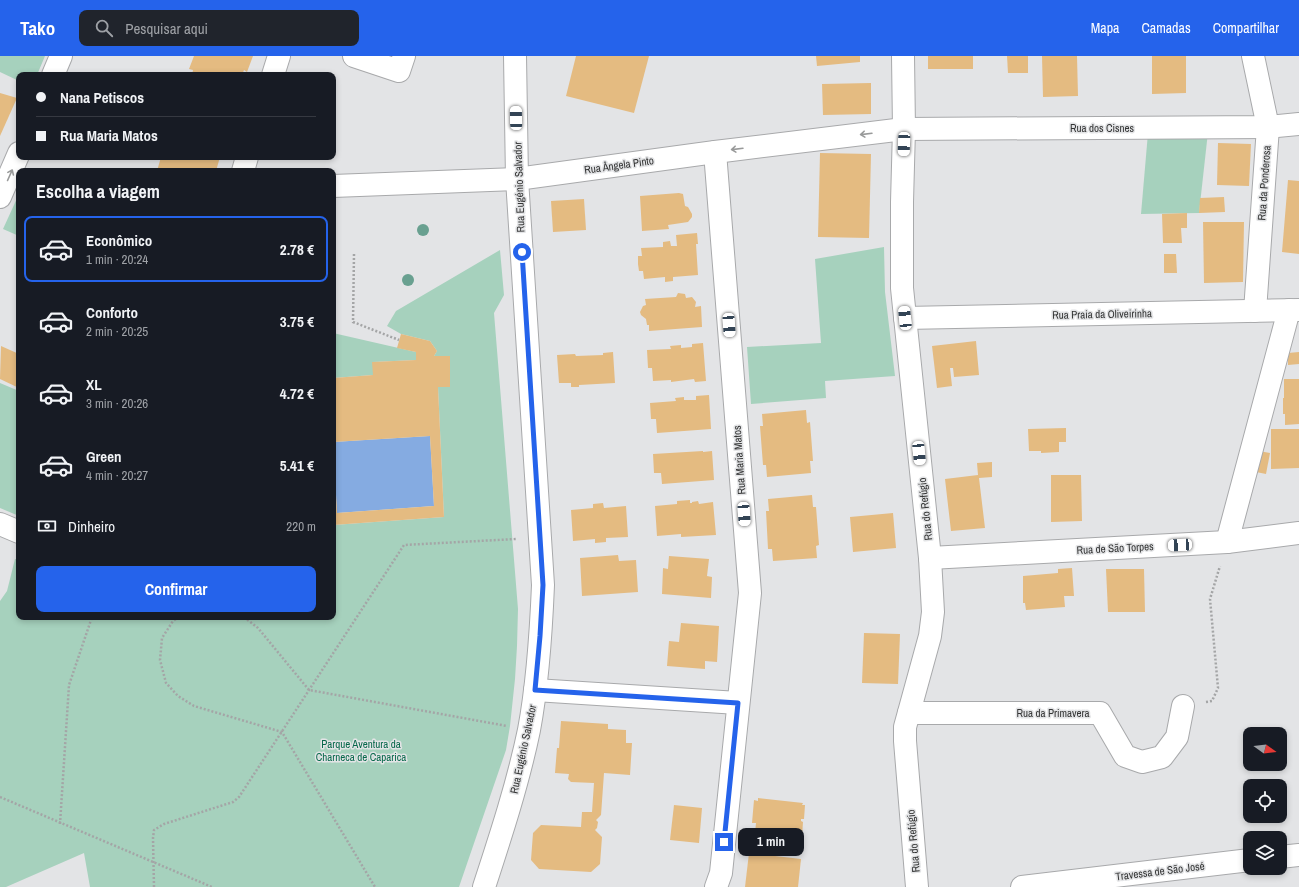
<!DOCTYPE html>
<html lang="pt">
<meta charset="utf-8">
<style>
body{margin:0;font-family:"Archivo Narrow",sans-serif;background:#20242c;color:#f1f3f6;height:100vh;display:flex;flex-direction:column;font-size:15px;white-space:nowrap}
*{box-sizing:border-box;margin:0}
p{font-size:13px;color:#9ea1a6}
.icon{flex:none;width:22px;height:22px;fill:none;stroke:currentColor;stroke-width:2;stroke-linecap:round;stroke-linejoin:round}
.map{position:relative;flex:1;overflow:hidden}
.panel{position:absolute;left:16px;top:112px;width:320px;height:452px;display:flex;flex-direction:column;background:#171b24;border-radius:8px;box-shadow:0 2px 6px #0003}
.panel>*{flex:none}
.top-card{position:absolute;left:16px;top:16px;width:320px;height:88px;border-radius:8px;box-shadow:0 2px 6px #0003;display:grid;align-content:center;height:88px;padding:0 20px;background:#171b24}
.needle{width:26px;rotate:105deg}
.controls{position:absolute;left:1243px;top:671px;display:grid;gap:8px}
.controls a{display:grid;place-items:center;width:44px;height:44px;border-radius:8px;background:#171b24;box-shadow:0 2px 6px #0003;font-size:20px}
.end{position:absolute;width:18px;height:18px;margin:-9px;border:5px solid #2563eb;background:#fff;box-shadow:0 0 0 2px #fff}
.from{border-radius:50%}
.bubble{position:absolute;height:28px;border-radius:8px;background:#171b24;box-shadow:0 2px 6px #0003;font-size:13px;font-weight:700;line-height:28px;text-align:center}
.car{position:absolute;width:12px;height:24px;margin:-12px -6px;border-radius:5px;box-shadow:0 0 3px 1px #0007;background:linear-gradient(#fff 24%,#345 0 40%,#fff 0 76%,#345 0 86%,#fff 0)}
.top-card b{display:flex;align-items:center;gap:14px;height:38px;font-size:15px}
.top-card b+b{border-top:1px solid #363941}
.top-card i{width:10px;height:10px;background:#f1f3f6}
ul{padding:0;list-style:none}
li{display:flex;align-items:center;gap:12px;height:66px;margin:0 8px 6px;padding:0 12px;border:2px solid transparent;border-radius:8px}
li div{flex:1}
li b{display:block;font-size:15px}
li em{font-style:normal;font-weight:700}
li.on{border-color:#2563eb}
li>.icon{width:36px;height:36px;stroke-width:1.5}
h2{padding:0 20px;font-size:18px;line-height:48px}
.pay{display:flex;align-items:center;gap:10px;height:44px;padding:0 20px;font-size:15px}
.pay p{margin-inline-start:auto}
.cta{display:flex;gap:8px;margin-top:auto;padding:8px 20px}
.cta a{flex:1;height:46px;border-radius:8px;background:#2563eb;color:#fff;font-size:16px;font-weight:700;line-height:46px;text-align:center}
header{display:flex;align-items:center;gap:24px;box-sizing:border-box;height:56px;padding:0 20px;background:#2563eb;color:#fff}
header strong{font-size:19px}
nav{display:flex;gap:22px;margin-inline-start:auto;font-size:14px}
.search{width:280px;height:36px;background:#20242c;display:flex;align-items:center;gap:10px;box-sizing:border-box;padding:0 14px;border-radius:8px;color:#9ea1a6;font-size:15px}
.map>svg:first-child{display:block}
.green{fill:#a6d1bd}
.water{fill:#85abe1}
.building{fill:#e4bb81}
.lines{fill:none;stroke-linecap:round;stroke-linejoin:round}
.minor-casing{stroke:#a8a9ab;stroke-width:24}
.tertiary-casing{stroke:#a8a9ab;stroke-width:24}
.path{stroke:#a4a5a6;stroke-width:2.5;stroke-dasharray:2 2;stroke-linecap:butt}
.minor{stroke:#fff;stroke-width:22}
.tertiary{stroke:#fff;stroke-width:22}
.tree{fill:#69a090}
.oneway{stroke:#999a9a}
.route{stroke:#2563eb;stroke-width:5}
.labels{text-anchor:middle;stroke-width:3;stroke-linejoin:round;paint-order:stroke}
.street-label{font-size:11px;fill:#333434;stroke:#e3e4e6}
.park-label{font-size:11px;fill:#06684a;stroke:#e3e4e6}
</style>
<header>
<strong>Tako</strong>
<div class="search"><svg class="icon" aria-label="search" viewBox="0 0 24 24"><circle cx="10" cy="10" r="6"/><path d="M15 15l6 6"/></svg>Pesquisar aqui</div>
<nav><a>Mapa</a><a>Camadas</a><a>Compartilhar</a></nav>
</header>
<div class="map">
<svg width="1299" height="831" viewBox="0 0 1299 831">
<rect width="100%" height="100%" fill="#e3e4e6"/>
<g class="green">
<path d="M0 0H45L37 19H19V25L0 16Z"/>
<path d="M1208 76 1199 157 1141 158 1148 77Z"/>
<path d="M19 138V180L3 173Z"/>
<path d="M884 191 885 236 895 320 825 325 826 342 751 348 747 291 821 287 815 203Z"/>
<path d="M500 194 504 239 494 257 518 553 517 590 515 623 510 670 506 694 459 831H90L84 797 6 831H0V545L7 535 15 503 19 504V561H109L117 563 118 561H333V469L444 461 438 331 450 330V301L434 300 437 295 430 285 401 278 387 270 396 255Z"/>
<path d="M333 277 416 296V304L373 306V319L333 322Z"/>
<path d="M0 327 19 335V460L0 452Z"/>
</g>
<path class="water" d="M430 380 434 450 337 457 333 386Z"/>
<g class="building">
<path d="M194 0H253L247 16 244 14 242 19H192L193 14 189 13Z"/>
<path d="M576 0H649L634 57 566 40Z"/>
<path d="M816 0H860V6L817 10Z"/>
<rect x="928" y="0" width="45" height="13"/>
<path d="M1007 0H1028V17H1008Z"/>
<path d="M1042 0H1077L1078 40 1043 41Z"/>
<path d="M1152 0H1186V37L1152 38Z"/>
<path d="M871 27V58L823 59 822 28Z"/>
<path d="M0 37 17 42 0 80Z"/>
<path d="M1218 87 1251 88 1249 130 1217 129Z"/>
<path d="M820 97 871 98 869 182 818 181Z"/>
<path d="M161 101H220L216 115H157Z"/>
<path d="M1288 124 1299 125V198L1282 196Z"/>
<path d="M679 137 683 138 685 150 688 151 692 158V161L688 166 668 169 669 173 642 175 640 140Z"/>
<path d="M1224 141 1225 156 1199 157 1200 142Z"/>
<path d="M584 143 586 174 553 176 551 145Z"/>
<path d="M1187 157V172H1181L1182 187H1163L1162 158Z"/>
<path d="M1203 166H1244L1243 226 1204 227Z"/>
<path d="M697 177 698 188H696L698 219 673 221V225L665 226V221L644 223 643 215H639L638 208V200H642L641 192 663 191V186L670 185 671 190H677L676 179Z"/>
<path d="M1164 198H1176L1177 217H1164Z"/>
<path d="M678 237 685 238 686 242 692 241 696 246 695 251 701 250 702 271 649 275V269H647L646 263 641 259 640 256 643 250 646 249 645 243 676 241Z"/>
<path d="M401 278 430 285 437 295 434 300H450V331H438L444 461 333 469V405H334L337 457 434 450 430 380 333 386V322L373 319 372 306 416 304V296L397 292Z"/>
<path d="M976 285 979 319 954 321 953 312H950L952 330 937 332 932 290Z"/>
<path d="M703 287 706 325 695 326 694 323 671 326V324L653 325 652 312H648L647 294 671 293 670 290 681 289V292L692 291V288Z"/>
<path d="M1 290 19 298V332L0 323Z"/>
<path d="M613 296 615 327 579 329V331H571V327H559L557 299 575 298 576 300 603 299V297Z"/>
<path d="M1299 296V308L1288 309V297Z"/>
<path d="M1284 323H1299V368L1285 369V358H1283V342H1284Z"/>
<path d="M709 339 711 373 657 377 656 363H651L650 347 676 345 675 342 684 341V344H696V340Z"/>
<path d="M806 354 807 367 810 366 813 405H810L811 417 767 421 766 409H763L760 370H763L762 358Z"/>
<path d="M1066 372V386H1059V396L1041 397V395H1029L1028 373Z"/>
<path d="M1271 373H1299V412L1271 413Z"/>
<path d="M703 395V396L712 395 714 424 662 428 661 417H654L653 398Z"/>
<path d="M1259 395 1270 397 1266 418 1256 416Z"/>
<path d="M992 406V421L979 422 985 472 951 475 945 423 978 419 977 407Z"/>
<path d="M1051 419H1081L1082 465 1051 466Z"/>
<path d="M812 439 813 451H816L819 489 816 490 817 502 773 505 772 493H768L766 455H769L768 443Z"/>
<path d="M690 444V447H692V446L698 445 699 448 713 446 716 479 681 481V478L657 480 655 450 677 448V445Z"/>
<path d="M603 447 604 452 626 450 628 481 606 482V486L595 487V483L573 485 571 454 593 452V448Z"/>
<path d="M893 457 896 492 853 496 850 461Z"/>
<path d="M618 499 619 505 636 504 638 536 582 540 580 502Z"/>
<path d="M669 500 709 503 707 520 712 521 711 542 662 538 663 512 668 513Z"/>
<path d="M1072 512 1074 540H1064L1065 551 1026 554 1025 547H1023V520L1058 517V513Z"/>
<path d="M1106 513H1144L1145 556H1108Z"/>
<path d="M681 567 719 570 717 606 705 605V613L667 610 669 585 679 586Z"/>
<path d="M864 577 900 578 898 628 862 627Z"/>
<path d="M561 665 608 668V673L626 674V687H632L630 719 604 717 601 759 596 764 598 766 597 772 595 774 602 781 600 808 591 816 539 813 531 804 533 777 541 769 581 771 582 756H592L594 727 571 726 568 723 569 718 555 717 557 692H559Z"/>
<path d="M758 742 803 747 802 749H805L804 763H801V765L803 766 802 780 799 779V781L755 777 756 767H752L754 744 758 745Z"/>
<path d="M674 749 702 752 699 787 670 784Z"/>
<path d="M749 797 801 803 798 831H745Z"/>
</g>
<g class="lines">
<defs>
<g id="minor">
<path d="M354 0 399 15 404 0"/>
<path d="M903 0 904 73 902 146V232L930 502 933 556 930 580 905 671V685L917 831"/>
<path d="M1253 0 1268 71 1255 255"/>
<path d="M53 19 61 0"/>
<path d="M273 19 279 0"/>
<path d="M715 96 750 537 721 817 716 831"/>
<path d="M243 115 247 101"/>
<path d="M333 130 517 123 715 96 904 73 1268 71 1299 68"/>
<path d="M0 141 19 97"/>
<path d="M905 262 1299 254"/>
<path d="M0 468 19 476"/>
<path d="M1227 486 1289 254"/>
<path d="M930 502 1227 486 1299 477"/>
<path d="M535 634 738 647"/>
<path d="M909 657H1100L1125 700 1142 706 1162 701 1177 681 1183 650"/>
<path d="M1280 801 1299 799"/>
<path d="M1022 831 1250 804"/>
</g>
<path id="tertiary" d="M484 831C501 779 518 727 529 674 538 626 541 577 543 529L517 123 515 0"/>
</defs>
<use href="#minor" class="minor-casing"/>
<use href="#tertiary" class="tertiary-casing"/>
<g class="path">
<path d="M354 198 353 266 399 284"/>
<path d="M179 561 173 565 162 582 160 604 166 627 178 640 194 650 282 676 375 831"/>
<path d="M244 561 258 572 309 634 507 670"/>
<path d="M1206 646 1212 645 1218 632 1210 543 1220 510"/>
<path d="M0 741 212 831"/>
<path d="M60 768 69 629 92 561"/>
<path d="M154 831 153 782 154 774 164 768 233 746 239 741 404 489 516 483"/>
</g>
<use href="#minor" class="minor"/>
<use href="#tertiary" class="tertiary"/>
</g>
<g class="tree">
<circle cx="423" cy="174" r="6"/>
<circle cx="408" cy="224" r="6"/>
</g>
<defs><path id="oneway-shaft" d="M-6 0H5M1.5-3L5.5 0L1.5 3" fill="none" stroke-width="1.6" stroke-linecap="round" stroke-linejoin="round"/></defs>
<g class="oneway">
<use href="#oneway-shaft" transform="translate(866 78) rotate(173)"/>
<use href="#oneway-shaft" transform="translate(737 93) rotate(173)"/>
<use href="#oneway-shaft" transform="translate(10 119) rotate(-66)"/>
</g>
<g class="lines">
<path class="route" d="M522 196 543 529 540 580 535 634 738 647 724 786"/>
</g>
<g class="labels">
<g class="street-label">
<text x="1102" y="76">Rua dos Cisnes</text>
<text transform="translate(619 109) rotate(-8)" y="4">Rua Ângela Pinto</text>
<text transform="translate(1264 127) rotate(-86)" y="4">Rua da Ponderosa</text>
<text transform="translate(519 131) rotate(-92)" y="4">Rua Eugénio Salvador</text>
<text transform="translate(1102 258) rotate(-1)" y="4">Rua Praia da Oliveirinha</text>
<text transform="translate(739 404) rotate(-94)" y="4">Rua Maria Matos</text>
<text transform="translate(925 453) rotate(-96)" y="4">Rua do Refúgio</text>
<text transform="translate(1115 492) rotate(-3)" y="4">Rua de São Torpes</text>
<text x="1053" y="661">Rua da Primavera</text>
<text transform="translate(523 693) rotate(-78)" y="4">Rua Eugénio Salvador</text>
<text transform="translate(913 785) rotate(-95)" y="4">Rua do Refúgio</text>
<text transform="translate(1160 815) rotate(-7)" y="4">Travessa de São José</text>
</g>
<g class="park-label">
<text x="361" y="692">Parque Aventura da<tspan x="361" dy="13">Charneca de Caparica</tspan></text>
</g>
</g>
</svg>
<div class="controls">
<a><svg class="needle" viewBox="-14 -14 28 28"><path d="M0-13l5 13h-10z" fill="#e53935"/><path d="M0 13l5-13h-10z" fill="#9ea1a6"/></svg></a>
<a><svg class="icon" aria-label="locate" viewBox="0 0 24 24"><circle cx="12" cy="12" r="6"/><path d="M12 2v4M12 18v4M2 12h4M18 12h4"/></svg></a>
<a><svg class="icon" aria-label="layers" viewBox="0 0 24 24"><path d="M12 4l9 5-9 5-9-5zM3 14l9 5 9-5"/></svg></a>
</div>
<i class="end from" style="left:522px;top:196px"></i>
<i class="end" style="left:724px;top:786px"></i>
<div class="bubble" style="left:738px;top:772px;width:66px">1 min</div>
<i class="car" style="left:516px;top:62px;rotate:359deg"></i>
<i class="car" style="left:904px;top:88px;rotate:182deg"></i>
<i class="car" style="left:905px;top:262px;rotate:354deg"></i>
<i class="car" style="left:729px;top:269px;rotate:176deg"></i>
<i class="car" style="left:919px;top:397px;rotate:174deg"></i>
<i class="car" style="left:744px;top:458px;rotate:176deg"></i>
<i class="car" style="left:1180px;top:489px;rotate:267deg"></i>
<div class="top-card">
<b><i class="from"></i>Nana Petiscos</b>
<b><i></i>Rua Maria Matos</b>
</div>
<section class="panel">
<h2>Escolha a viagem</h2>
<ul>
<li class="on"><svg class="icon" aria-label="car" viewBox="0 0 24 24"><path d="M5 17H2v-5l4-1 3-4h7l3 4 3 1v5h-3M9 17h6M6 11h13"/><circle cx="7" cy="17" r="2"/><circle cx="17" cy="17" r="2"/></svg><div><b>Econômico</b><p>1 min · 20:24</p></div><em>2.78 €</em></li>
<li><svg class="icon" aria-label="car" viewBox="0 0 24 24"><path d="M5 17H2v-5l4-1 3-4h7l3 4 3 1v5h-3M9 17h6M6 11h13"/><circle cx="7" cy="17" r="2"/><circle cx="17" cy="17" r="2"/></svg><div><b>Conforto</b><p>2 min · 20:25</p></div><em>3.75 €</em></li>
<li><svg class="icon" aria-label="car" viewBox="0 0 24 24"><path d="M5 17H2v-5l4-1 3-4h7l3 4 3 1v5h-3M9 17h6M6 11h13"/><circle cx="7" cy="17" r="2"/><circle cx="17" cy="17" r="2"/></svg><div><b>XL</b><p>3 min · 20:26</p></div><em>4.72 €</em></li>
<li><svg class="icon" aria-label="car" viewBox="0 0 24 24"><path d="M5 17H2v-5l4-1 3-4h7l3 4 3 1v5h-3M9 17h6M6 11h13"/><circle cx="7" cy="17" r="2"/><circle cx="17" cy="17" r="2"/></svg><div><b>Green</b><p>4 min · 20:27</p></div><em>5.41 €</em></li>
</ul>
<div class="pay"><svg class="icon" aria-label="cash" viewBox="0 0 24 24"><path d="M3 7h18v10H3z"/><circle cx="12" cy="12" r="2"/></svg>Dinheiro<p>220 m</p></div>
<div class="cta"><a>Confirmar</a></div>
</section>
</div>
